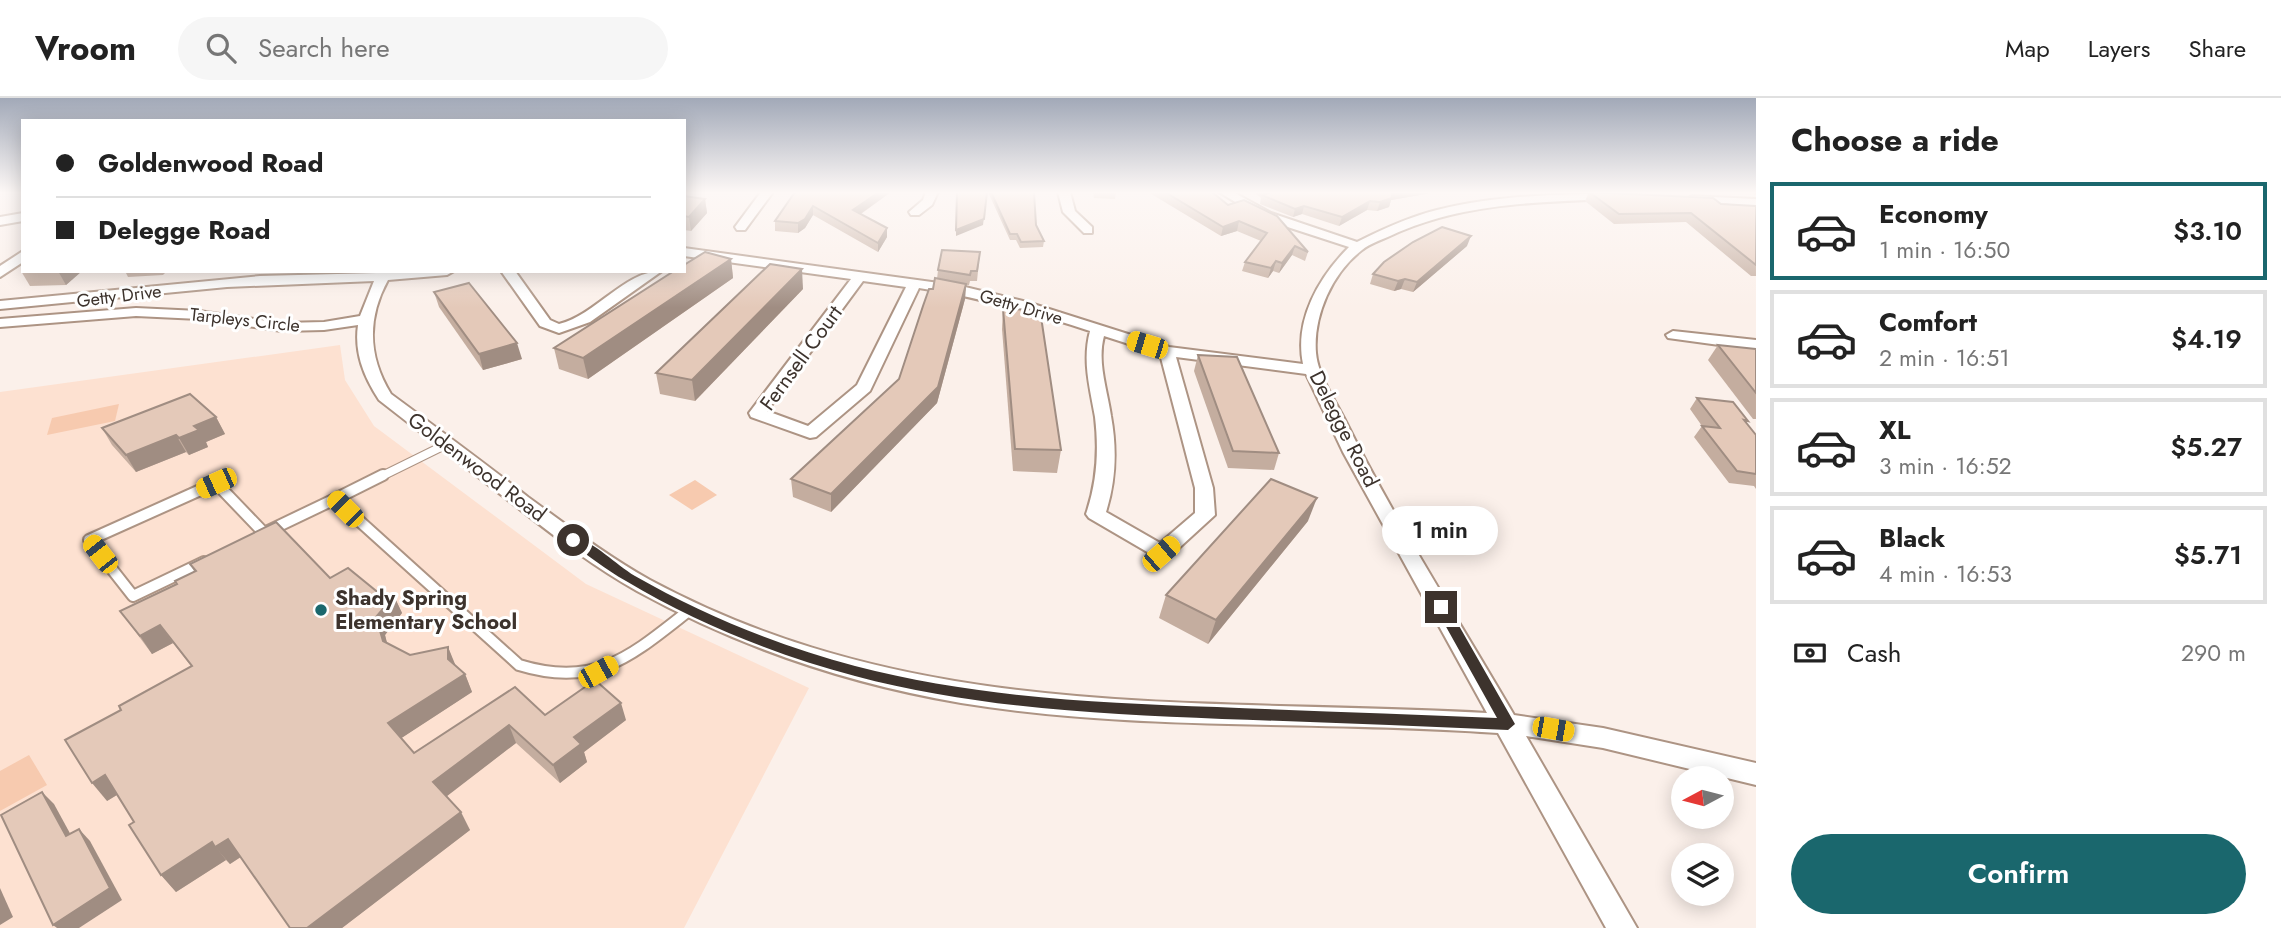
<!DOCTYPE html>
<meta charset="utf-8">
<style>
body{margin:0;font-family:Jost,sans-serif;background:#f6f6f6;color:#222;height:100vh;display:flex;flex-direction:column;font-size:26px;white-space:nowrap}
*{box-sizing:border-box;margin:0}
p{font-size:23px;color:#767676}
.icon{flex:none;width:38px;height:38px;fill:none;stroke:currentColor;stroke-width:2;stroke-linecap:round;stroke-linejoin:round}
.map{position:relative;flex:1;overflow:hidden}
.side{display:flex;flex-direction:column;background:#fff;width:525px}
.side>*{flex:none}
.top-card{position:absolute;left:21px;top:21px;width:665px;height:154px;border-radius:0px;box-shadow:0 4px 18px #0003;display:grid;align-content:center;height:154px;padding:0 35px;background:#fff}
.needle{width:46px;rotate:263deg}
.fabs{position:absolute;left:1671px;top:668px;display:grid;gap:14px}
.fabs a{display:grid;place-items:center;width:63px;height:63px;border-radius:50%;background:#fff;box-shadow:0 4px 18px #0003;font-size:35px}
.end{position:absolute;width:32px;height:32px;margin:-16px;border:9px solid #3d332d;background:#fff;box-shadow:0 0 0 4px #fff}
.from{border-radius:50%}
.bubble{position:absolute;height:49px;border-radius:24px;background:#fff;box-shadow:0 4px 18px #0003;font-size:23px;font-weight:600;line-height:49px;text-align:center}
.car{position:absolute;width:21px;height:42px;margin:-21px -10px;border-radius:9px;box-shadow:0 0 5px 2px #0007;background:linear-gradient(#f5c518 24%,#345 0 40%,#f5c518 0 76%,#345 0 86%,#f5c518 0)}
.top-card b{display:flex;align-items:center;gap:24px;height:66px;font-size:26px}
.top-card b+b{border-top:2px solid #e0e0e0}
.top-card i{width:18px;height:18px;background:#222}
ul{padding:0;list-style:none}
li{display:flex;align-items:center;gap:21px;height:98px;margin:0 14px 10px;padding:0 21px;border:4px solid #e0e0e0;border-radius:0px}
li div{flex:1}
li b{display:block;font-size:26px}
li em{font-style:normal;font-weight:600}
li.current{border-color:#1a676d}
li>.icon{width:63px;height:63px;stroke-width:1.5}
h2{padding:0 35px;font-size:32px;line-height:84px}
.pay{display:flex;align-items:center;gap:18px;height:77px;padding:0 35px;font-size:26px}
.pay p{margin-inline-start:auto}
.button{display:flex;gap:14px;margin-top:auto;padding:14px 35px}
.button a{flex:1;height:80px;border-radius:42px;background:#1a676d;color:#fff;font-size:28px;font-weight:600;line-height:80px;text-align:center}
header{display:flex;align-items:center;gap:42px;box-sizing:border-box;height:98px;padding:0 35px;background:#fff;border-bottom:2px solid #e0e0e0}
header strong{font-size:33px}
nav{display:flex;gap:38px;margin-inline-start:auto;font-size:24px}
.search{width:490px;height:63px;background:#f6f6f6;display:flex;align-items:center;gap:18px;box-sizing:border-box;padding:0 24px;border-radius:38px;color:#767676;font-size:26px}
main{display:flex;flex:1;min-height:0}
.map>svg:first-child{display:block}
.built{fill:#fde1d1}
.green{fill:#f7caaf}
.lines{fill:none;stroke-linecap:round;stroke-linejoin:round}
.lane-far1-casing{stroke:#ad9484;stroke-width:10}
.lane-casing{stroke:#ad9484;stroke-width:14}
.street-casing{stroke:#ad9484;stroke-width:4}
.lane-far1{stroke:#fff;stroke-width:8}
.lane{stroke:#fff;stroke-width:10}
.street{fill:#fff;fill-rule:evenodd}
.wall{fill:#c4ad9f}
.shaded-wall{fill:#a08d82}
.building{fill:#e4c9b9;stroke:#a08d82;stroke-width:2}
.route{fill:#3d332d}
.poi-dot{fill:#1a676d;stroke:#fff;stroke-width:2.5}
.labels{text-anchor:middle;stroke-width:6;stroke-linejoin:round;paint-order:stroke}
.far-street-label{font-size:18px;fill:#3d332d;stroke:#fff}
.street-label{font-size:21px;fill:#3d332d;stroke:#fff}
.poi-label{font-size:21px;font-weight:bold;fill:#3d332d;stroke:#fff;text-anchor:start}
</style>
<header>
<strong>Vroom</strong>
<div class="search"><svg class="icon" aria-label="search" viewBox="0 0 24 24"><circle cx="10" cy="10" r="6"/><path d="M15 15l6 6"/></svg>Search here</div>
<nav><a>Map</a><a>Layers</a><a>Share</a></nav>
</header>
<main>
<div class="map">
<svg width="1756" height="830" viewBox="0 0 1756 830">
<rect width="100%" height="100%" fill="#fbf0ea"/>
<path class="built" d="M340 247 345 282 374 328 586 486 809 590 684 830H0V294Z"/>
<g class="green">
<path d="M119 306 115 323 47 337 52 320Z"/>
<path d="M695 382 717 397 692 412 669 397Z"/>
<path d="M29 657 47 687 0 713V673Z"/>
</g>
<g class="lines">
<defs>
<path id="lane-far1" d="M380 379 447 346"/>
<g id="lane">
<path d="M383 377 335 401 519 567C597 591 632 557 691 511"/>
<path d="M204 464 133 498 89 442 216 385 264 435 335 401"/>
</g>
<g id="street">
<path d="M761 94H773L745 132H737L735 129Z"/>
<path d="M926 94H938L932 107 919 117H911L909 114 923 102Z"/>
<path d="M1058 94H1070L1075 113 1092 129V135H1084L1063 114Z"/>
<path d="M1219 94H1233L1271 115 1357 144C1383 131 1409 119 1437 112 1495 97 1554 97 1613 95L1619 98 1613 101C1537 104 1460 105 1390 138 1381 142 1369 146 1362 152 1332 175 1313 218 1316 255 1318 278 1335 302 1345 322 1395 423 1457 519 1514 617L1603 630 1756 665V687L1603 650 1526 638 1637 830H1606L1498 635C1320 622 1139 634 961 605 848 586 737 548 637 493 592 468 553 437 513 406 469 372 424 337 379 302 364 279 354 255 358 227L324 232 282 233 199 221 136 218 0 229V221L136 210 199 213 282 225 324 224 360 218 374 183 227 189 0 211V203L260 178 454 173 447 177 388 182C367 220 368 259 391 296 437 330 483 364 528 399 568 428 607 458 650 482 918 626 1195 599 1487 615L1343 354 1306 276 1176 259 1213 390 1215 417 1168 460 1161 462 1089 420 1086 416C1097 384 1099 353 1095 319 1090 290 1082 263 1090 233 1034 215 978 199 919 190L870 293 816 339 810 340 751 319 749 315 851 181 684 158V150L961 188 1027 204 1169 249 1303 266C1294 222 1319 179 1349 149L1263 121ZM863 183 906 189 857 287 808 328 767 313ZM1104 238 1160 256 1195 390V415L1160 445 1106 414C1116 382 1117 351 1111 318 1107 291 1097 264 1104 238Z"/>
<path d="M1692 98 1756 101V109L1688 104V100Z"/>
<path d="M23 115V123L0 127V119Z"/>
<path d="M23 153V164L0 179V168Z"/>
<path d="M501 173H515L550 222 559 226C596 217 624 173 662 173L590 224 559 235 540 228Z"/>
<path d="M1673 233 1756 242V252L1668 240 1666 237Z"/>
</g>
</defs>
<use href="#lane-far1" class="lane-far1-casing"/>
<use href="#lane" class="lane-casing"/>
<use href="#street" class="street-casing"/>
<use href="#lane-far1" class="lane-far1"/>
<use href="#lane" class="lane"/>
<use href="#street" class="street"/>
</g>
<g class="wall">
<path d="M795 94H891L861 116 887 130V139L878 154 813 117 805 130 798 135 775 133V123Z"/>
<path d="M988 94H1034L1036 127 1044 143 1043 149 1020 150 1016 142H1010Z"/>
<path d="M1093 94H1116L1115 101 1094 100Z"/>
<path d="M1148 94H1212L1228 107 1308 154 1305 163 1292 157 1279 175 1273 173 1268 180 1242 173 1245 164 1261 143 1237 133 1221 138Z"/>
<path d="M1254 94H1437L1391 102 1389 109 1377 113 1367 112 1339 128 1302 116 1293 119 1260 106 1261 100Z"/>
<path d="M1589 94 1756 108V178H1751L1686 124 1614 126 1585 103Z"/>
<path d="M1656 94H1691V95Z"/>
<path d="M1741 94H1756V97L1753 95H1740Z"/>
<path d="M684 98 705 101 707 115 691 133 684 132Z"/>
<path d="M1467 148 1413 194 1401 191 1394 193 1370 186 1373 176Z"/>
<path d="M980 154 977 183H970L969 187H966L965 201 937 305 831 414 793 399 791 381 899 281 937 181 938 172Z"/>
<path d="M731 161 733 180 588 281 559 271 554 250Z"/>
<path d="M21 173H82L66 187 30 188Z"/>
<path d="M125 173H167L163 177 128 179Z"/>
<path d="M803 191 695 303 660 296 656 275Z"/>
<path d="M434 194 522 261 483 272 439 209Z"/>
<path d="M1003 211 1061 352 1057 375 1013 373 1002 231Z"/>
<path d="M1718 247 1756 251V321H1753L1708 262Z"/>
<path d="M1198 257 1279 355 1274 372 1228 370 1194 273Z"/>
<path d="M1697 300 1748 323 1746 325 1756 337V391L1754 388 1729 385 1694 339 1702 328 1690 311Z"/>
<path d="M216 319 225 336 206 344 208 349 189 357 186 354 136 374 112 347 102 330Z"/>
<path d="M1308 423 1208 546 1159 520 1166 497Z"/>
<path d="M190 466 330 480 380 496 394 498 402 515 385 537 387 545 410 557 448 549 455 568 465 576 472 594 401 640 414 655 545 617 626 622 584 654 587 664 560 685 516 645 446 698 470 732 342 830H290L241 759 230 766 226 762 176 794 161 777 134 724 117 697 107 703 121 612 191 568 173 545 152 556 120 513 177 486 194 473Z"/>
</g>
<g class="shaded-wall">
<path d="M879 94H891L853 121V112Z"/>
<path d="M987 94 983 127 956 138V132Z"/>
<path d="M1392 94H1437L1391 102 1389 109 1377 113 1380 104Z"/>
<path d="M705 101 707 115 691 133 689 119Z"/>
<path d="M1370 103 1367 112 1339 128 1342 119Z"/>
<path d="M813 108V117L805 130 798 135V125Z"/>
<path d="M1304 108 1302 116 1293 119 1295 111Z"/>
<path d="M1239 123 1237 133 1221 138 1223 129Z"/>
<path d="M887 130V139L878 154V145Z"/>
<path d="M1471 138 1467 148 1413 194 1417 184Z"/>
<path d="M1295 148 1292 157 1279 175 1282 165Z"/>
<path d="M731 161 733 180 588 281 583 260Z"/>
<path d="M1276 163 1273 173 1268 180 1271 170Z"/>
<path d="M802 171 803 191 695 303 692 282Z"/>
<path d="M58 173H82L66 187Z"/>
<path d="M1405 181 1401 191 1394 193 1398 183Z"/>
<path d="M966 186 965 201 937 305 831 414V396Z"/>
<path d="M517 245 522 261 483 272 479 256Z"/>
<path d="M216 319 225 336 206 344 208 349 189 357 179 340 194 328Z"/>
<path d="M176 337 186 354 136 374 126 357Z"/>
<path d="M1317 400 1308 423 1208 546 1216 522Z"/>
<path d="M394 498 402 515 385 537 391 561 383 543 376 519Z"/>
<path d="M160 527 173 545 152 556 140 538Z"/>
<path d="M448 549 455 566V579L448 561Z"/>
<path d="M465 576 472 594 397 643 388 625Z"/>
<path d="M621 605 626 622 584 654 587 664 560 685 553 667 574 639Z"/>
<path d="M509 627 516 645 442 702 433 684Z"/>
<path d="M105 677 120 695 107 703 92 685Z"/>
<path d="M42 694 54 706 78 750 66 738Z"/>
<path d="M461 714 470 732 342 830H307Z"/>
<path d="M79 731 90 743 122 802 79 830H57L53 827Z"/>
<path d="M228 741 242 758 230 766 215 749Z"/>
<path d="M212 744 226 762 176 794 161 777Z"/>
<path d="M0 790 13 819 0 827Z"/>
</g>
<g class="building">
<path d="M795 94H879L853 112 887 130 878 145 813 108 805 121 798 125 775 123Z"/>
<path d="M957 94H987L984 121 956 132Z"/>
<path d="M991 94H1034L1036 127 1044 143 1021 144 1017 136H1010Z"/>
<path d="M1165 94H1212L1228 107 1244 102 1277 118 1308 154 1295 148 1282 165 1276 163 1271 170 1245 164 1267 135 1239 123 1223 129Z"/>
<path d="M1266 94H1394H1392V100L1380 104 1370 103 1342 119 1304 108 1295 111 1262 97 1268 95Z"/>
<path d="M1589 94 1713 100 1721 106 1756 108V167L1691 115 1619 116Z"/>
<path d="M684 98 705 101 689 119 684 118Z"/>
<path d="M1442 129 1471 138 1417 184 1405 181 1398 183 1373 176 1384 164 1413 144Z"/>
<path d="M942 152 980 154 977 173H971L970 177 938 172Z"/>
<path d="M705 154 731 161 583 260 554 250 674 173H684V167Z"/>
<path d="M770 166 802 171 692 282 656 275Z"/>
<path d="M935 180 966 186 938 289 831 396 791 381 899 281 923 208 929 191H933Z"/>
<path d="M469 185 517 245 479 256 434 194Z"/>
<path d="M1003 211 1040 212 1061 352 1015 351Z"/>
<path d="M1718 247 1756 251V295Z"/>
<path d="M1198 257 1237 259 1279 355 1233 353Z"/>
<path d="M190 296 216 319 194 328 199 332 179 340 176 337 126 357 102 330Z"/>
<path d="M1697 300 1733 304 1748 323 1744 322 1756 337V376L1737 373 1702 328 1720 330Z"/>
<path d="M1271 381 1317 400 1216 522 1166 497Z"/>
<path d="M276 424 330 480 348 470 380 496 394 498 376 519 383 543 410 557 448 549V561L465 576 388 625 414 655 515 589 545 617 595 582 621 605 574 639 581 646 553 667 509 627 433 684 461 714 307 830H290L228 741 215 749 212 744 161 777 129 727 134 724 105 677 92 685 65 642 121 612 119 608 192 568 160 527 140 538 120 513 177 486 175 483 196 473 190 466Z"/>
<path d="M42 694 66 738 79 731 110 790 53 827 1 717Z"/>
</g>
<linearGradient id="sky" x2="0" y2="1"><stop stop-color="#a2a9b8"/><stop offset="0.45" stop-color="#fdf8f6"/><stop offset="1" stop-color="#fdf8f6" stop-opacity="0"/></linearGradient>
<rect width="1756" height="210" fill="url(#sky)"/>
<path class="route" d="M573 438C596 445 615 466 635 478 703 517 779 548 855 568 973 599 1096 605 1217 609 1310 613 1404 616 1497 620L1435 509 1441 504 1446 505 1515 626 1508 632C1413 628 1318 624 1222 621 1099 616 975 610 855 578 776 557 696 525 626 483 606 472 588 457 569 444L567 442Z"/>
<circle class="poi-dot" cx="321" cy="512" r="7"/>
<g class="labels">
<g class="far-street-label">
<text transform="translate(119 198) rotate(-7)" y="6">Getty Drive</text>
<text transform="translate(1021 209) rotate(16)" y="6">Getty Drive</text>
<text transform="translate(245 222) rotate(6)" y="6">Tarpleys Circle</text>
</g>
<g class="street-label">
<text transform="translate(801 260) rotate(-54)" y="7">Fernsell Court</text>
<text transform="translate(1344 331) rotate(63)" y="7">Delegge Road</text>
<text transform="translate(477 369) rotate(37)" y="7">Goldenwood Road</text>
</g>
<g class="poi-label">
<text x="335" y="507">Shady Spring<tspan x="335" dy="24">Elementary School</tspan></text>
</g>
</g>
</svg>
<div class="fabs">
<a><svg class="needle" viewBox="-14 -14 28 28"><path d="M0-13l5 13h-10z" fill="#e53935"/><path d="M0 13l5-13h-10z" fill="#767676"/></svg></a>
<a><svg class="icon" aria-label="layers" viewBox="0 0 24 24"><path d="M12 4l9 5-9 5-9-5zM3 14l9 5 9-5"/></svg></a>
</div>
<i class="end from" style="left:573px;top:442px"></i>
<i class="end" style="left:1441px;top:509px"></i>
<div class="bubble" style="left:1382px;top:408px;width:116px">1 min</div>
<i class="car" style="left:1147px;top:247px;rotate:287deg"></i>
<i class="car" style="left:216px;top:385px;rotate:246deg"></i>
<i class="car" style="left:345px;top:411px;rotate:315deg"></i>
<i class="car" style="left:100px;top:456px;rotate:322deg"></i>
<i class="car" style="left:1161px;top:456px;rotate:49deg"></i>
<i class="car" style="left:598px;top:574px;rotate:61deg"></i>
<i class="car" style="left:1553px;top:631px;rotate:100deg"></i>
<div class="top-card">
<b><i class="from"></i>Goldenwood Road</b>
<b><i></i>Delegge Road</b>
</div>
</div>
<section class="side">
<h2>Choose a ride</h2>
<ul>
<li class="current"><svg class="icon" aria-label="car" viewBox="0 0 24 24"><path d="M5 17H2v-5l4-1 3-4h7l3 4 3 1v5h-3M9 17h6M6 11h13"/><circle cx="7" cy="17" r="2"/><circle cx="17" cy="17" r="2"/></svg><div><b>Economy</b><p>1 min · 16:50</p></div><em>$3.10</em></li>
<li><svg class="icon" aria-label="car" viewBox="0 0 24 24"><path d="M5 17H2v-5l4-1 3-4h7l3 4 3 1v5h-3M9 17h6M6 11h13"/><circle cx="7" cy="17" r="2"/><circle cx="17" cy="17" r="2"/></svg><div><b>Comfort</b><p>2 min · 16:51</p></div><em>$4.19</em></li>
<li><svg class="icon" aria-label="car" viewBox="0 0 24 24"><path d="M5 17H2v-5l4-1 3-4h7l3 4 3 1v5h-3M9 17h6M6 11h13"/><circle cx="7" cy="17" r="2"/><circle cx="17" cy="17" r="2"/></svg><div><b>XL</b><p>3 min · 16:52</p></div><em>$5.27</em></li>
<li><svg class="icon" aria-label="car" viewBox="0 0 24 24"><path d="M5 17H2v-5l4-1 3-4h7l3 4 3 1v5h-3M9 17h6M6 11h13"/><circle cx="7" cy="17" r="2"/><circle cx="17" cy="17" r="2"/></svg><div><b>Black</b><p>4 min · 16:53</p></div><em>$5.71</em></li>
</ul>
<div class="pay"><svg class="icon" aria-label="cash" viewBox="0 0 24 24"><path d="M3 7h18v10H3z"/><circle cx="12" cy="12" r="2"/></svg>Cash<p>290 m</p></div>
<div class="button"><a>Confirm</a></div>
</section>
</main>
